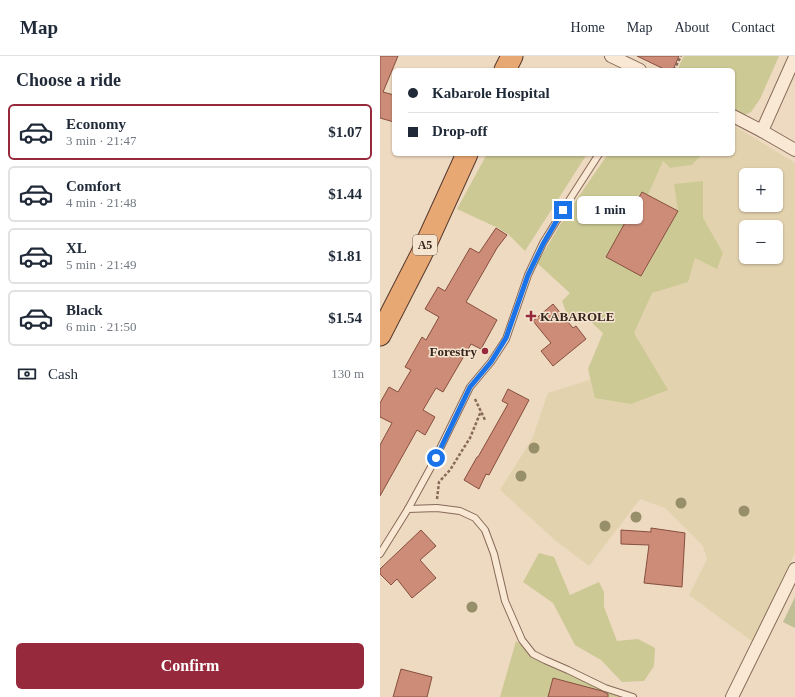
<!DOCTYPE html>
<meta charset="utf-8">
<style>
body{margin:0;font-family:"Times New Roman",serif;background:#f2f2f3;color:#1f2937;height:100vh;display:flex;flex-direction:column;font-size:15px;white-space:nowrap}
*{box-sizing:border-box;margin:0}
p{font-size:13px;color:#747a83}
.icon{flex:none;width:22px;height:22px;fill:none;stroke:currentColor;stroke-width:2;stroke-linecap:round;stroke-linejoin:round}
.map{position:relative;flex:1;overflow:hidden}
.panel{display:flex;flex-direction:column;background:#fff;width:380px}
.panel>*{flex:none}
.hud{position:absolute;left:12px;top:12px;width:343px;height:88px;border-radius:6px;box-shadow:0 1px 3px #0004;display:grid;align-content:center;height:88px;padding:0 16px;background:#fff}
.buttons{position:absolute;left:359px;top:112px;display:grid;gap:8px}
.buttons a{display:grid;place-items:center;width:44px;height:44px;border-radius:6px;background:#fff;box-shadow:0 1px 3px #0004;font-size:20px}
.end{position:absolute;width:18px;height:18px;margin:-9px;border:5px solid #1a73e8;background:#fff;box-shadow:0 0 0 2px #fff}
.from{border-radius:50%}
.bubble{position:absolute;height:28px;border-radius:6px;background:#fff;box-shadow:0 1px 3px #0004;font-size:13px;font-weight:700;line-height:28px;text-align:center}
.hud b{display:flex;align-items:center;gap:14px;height:38px;font-size:15px}
.hud b+b{border-top:1px solid #e0e1e3}
.hud i{width:10px;height:10px;background:#1f2937}
ul{padding:0;list-style:none}
li{display:flex;align-items:center;gap:12px;height:56px;margin:0 8px 6px;padding:0 8px;border:2px solid #e0e1e3;border-radius:6px}
li div{flex:1}
li b{display:block;font-size:15px}
li em{font-style:normal;font-weight:700}
li.selected{border-color:#96293b}
li>.icon{width:36px;height:36px;stroke-width:1.5}
h2{padding:0 16px;font-size:18px;line-height:48px}
.pay{display:flex;align-items:center;gap:10px;height:44px;padding:0 16px;font-size:15px}
.pay p{margin-inline-start:auto}
.primary-button{display:flex;gap:8px;margin-top:auto;padding:8px 16px}
.primary-button a{flex:1;height:46px;border-radius:6px;background:#96293b;color:#fff;font-size:16px;font-weight:700;line-height:46px;text-align:center}
header{display:flex;align-items:center;gap:24px;box-sizing:border-box;height:56px;padding:0 20px;background:#fff;border-bottom:1px solid #e0e1e3}
header strong{font-size:19px}
nav{display:flex;gap:22px;margin-inline-start:auto;font-size:14px}
main{display:flex;flex:1;min-height:0}
.map>svg:first-child{display:block}
.farmland{fill:#e3d2ae;fill-rule:evenodd}
.green{fill:#ccc995}
.cemetery{fill:#c0be94}
.building{fill:#cc8c77;stroke:#864f3e}
.lines{fill:none;stroke-linecap:round;stroke-linejoin:round}
.service-casing{stroke:#876a59;stroke-width:8}
.minor-casing{stroke:#876a59;stroke-width:14}
.trunk-casing{stroke:#55392d;stroke-width:23}
.path{stroke:#876a59;stroke-width:2.5;stroke-dasharray:3 2;stroke-linecap:butt}
.service{stroke:#f9e8d4;stroke-width:6}
.minor{stroke:#f9e8d4;stroke-width:12}
.trunk{stroke:#e8a874;stroke-width:21}
.tree{fill:#978f6a}
.route{stroke:#1a73e8;stroke-width:5}
.poi-dot{fill:#96293b;stroke:#f5e5d0;stroke-width:1.5}
.labels{text-anchor:middle;stroke-width:3;stroke-linejoin:round;paint-order:stroke}
.shield{fill:#f5e5d0;stroke:#705f53;stroke-width:1}
.shield-label{font-size:12px;font-weight:bold;fill:#37251d}
.poi-label{font-size:13px;font-weight:bold;fill:#37251d;stroke:#f5e5d0;text-anchor:start}
</style>
<header>
<strong>Map</strong>
<nav><a>Home</a><a>Map</a><a>About</a><a>Contact</a></nav>
</header>
<main>
<section class="panel">
<h2>Choose a ride</h2>
<ul>
<li class="selected"><svg class="icon" aria-label="car" viewBox="0 0 24 24"><path d="M5 17H2v-5l4-1 3-4h7l3 4 3 1v5h-3M9 17h6M6 11h13"/><circle cx="7" cy="17" r="2"/><circle cx="17" cy="17" r="2"/></svg><div><b>Economy</b><p>3 min · 21:47</p></div><em>$1.07</em></li>
<li><svg class="icon" aria-label="car" viewBox="0 0 24 24"><path d="M5 17H2v-5l4-1 3-4h7l3 4 3 1v5h-3M9 17h6M6 11h13"/><circle cx="7" cy="17" r="2"/><circle cx="17" cy="17" r="2"/></svg><div><b>Comfort</b><p>4 min · 21:48</p></div><em>$1.44</em></li>
<li><svg class="icon" aria-label="car" viewBox="0 0 24 24"><path d="M5 17H2v-5l4-1 3-4h7l3 4 3 1v5h-3M9 17h6M6 11h13"/><circle cx="7" cy="17" r="2"/><circle cx="17" cy="17" r="2"/></svg><div><b>XL</b><p>5 min · 21:49</p></div><em>$1.81</em></li>
<li><svg class="icon" aria-label="car" viewBox="0 0 24 24"><path d="M5 17H2v-5l4-1 3-4h7l3 4 3 1v5h-3M9 17h6M6 11h13"/><circle cx="7" cy="17" r="2"/><circle cx="17" cy="17" r="2"/></svg><div><b>Black</b><p>6 min · 21:50</p></div><em>$1.54</em></li>
</ul>
<div class="pay"><svg class="icon" aria-label="cash" viewBox="0 0 24 24"><path d="M3 7h18v10H3z"/><circle cx="12" cy="12" r="2"/></svg>Cash<p>130 m</p></div>
<div class="primary-button"><a>Confirm</a></div>
</section>
<div class="map">
<svg width="415" height="641" viewBox="0 0 415 641">
<rect width="100%" height="100%" fill="#eed9c1"/>
<path class="farmland" d="M353 69 415 107V497L373 586 309 539 327 503 323 490 285 452 260 443 209 510 176 485 120 434 152 383 168 337 238 315 261 220 297 155 268 139 283 105 290 112 312 109 322 98H353ZM366 119H396V149H366ZM366 171H396V201H366Z"/>
<g class="green">
<path d="M304 0H399L380 43 371 56 364 59 353 52V14H297Z"/>
<path d="M107 98H189L191 99 192 98H207L145 195 129 179 118 172 77 153Z"/>
<path d="M228 98H322L312 109 290 112 283 105 268 139 262 136 226 201 262 220 298 155 294 128 323 125V162L343 197 337 213 315 202 308 226 272 237 254 277 288 334 251 348 215 342 208 313 223 277 209 264 190 266 182 245 190 237 157 207 188 156Z"/>
<path d="M159 497 174 501 190 539 219 526 224 536V551L237 585 258 583 275 592 274 610 264 625 242 626 221 604 195 589 173 547 143 526Z"/>
<path d="M136 585 160 605 198 620 228 629 252 641H120Z"/>
</g>
<path class="cemetery" d="M415 541V572L403 566Z"/>
<g class="building">
<path d="M0 0H18L3 36 14 39V66L0 62Z"/>
<path d="M257 0H299L293 14H286Z"/>
<path d="M262 136 298 155 261 220 226 201Z"/>
<path d="M116 172 127 179 117 192 86 246 117 264 101 293 91 288 63 336 56 332 43 354 55 361 45 379 37 374 0 440V389L12 367 0 361V347L9 331 18 336 31 314 25 311 42 281 46 284 59 261 45 253 58 231 65 235 90 192 99 197Z"/>
<path d="M173 248 193 272 196 270 206 283 173 310 161 295 171 287 153 265Z"/>
<path d="M128 333 149 344 109 419 106 418 99 433 84 424 97 401H98L128 348 122 345Z"/>
<path d="M271 472 305 477 302 531 264 527 269 489 241 488V474L271 476Z"/>
<path d="M41 474 56 490 40 504 56 522 32 542 17 523 11 529 0 518V513Z"/>
<path d="M21 613 52 621 47 641H13Z"/>
<path d="M173 622 222 635 228 638V641H168Z"/>
</g>
<g class="lines">
<defs>
<g id="service">
<path d="M28 453 57 452 80 455 95 462 105 474 114 498 125 545 142 584 153 598 165 604 188 614 225 632 253 641"/>
<path d="M0 498 28 453 51 411 90 331 111 306 126 283 148 219 163 187 190 143 219 98"/>
</g>
<g id="minor">
<path d="M231 0 260 14"/>
<path d="M353 60 382 75 415 94"/>
<path d="M382 75 415 1"/>
<path d="M352 641 415 513"/>
</g>
<g id="trunk">
<path d="M125 14 132 0"/>
<path d="M0 279 41 199 87 98"/>
</g>
</defs>
<use href="#service" class="service-casing"/>
<use href="#minor" class="minor-casing"/>
<use href="#trunk" class="trunk-casing"/>
<g class="path">
<path d="M294 14 301 0"/>
<path d="M95 343 105 364"/>
<path d="M57 443 59 426 70 414 83 393 90 382 101 355"/>
</g>
<use href="#service" class="service"/>
<use href="#minor" class="minor"/>
<use href="#trunk" class="trunk"/>
</g>
<g class="tree">
<circle cx="154" cy="392" r="5.5"/>
<circle cx="141" cy="420" r="5.5"/>
<circle cx="301" cy="447" r="5.5"/>
<circle cx="364" cy="455" r="5.5"/>
<circle cx="256" cy="461" r="5.5"/>
<circle cx="225" cy="470" r="5.5"/>
<circle cx="92" cy="551" r="5.5"/>
</g>
<g class="lines">
<path class="route" d="M56 402 90 331 111 306 126 282 148 219 163 188 183 154"/>
</g>
<g class="poi-dot">
<path d="M149 254h4v4h4v4h-4v4h-4v-4h-4v-4h4z"/>
<circle cx="105" cy="295" r="4"/>
</g>
<g class="labels">
<rect class="shield" x="33" y="179" width="24" height="20" rx="3"/>
<g class="shield-label">
<text x="45" y="193">A5</text>
</g>
<g class="poi-label">
<text x="160" y="265">KABAROLE</text>
<text x="97" y="300" text-anchor="end">Forestry</text>
</g>
</g>
</svg>
<div class="buttons">
<a>+</a>
<a>−</a>
</div>
<i class="end from" style="left:56px;top:402px"></i>
<i class="end" style="left:183px;top:154px"></i>
<div class="bubble" style="left:197px;top:140px;width:66px">1 min</div>
<div class="hud">
<b><i class="from"></i>Kabarole Hospital</b>
<b><i></i>Drop-off</b>
</div>
</div>
</main>
